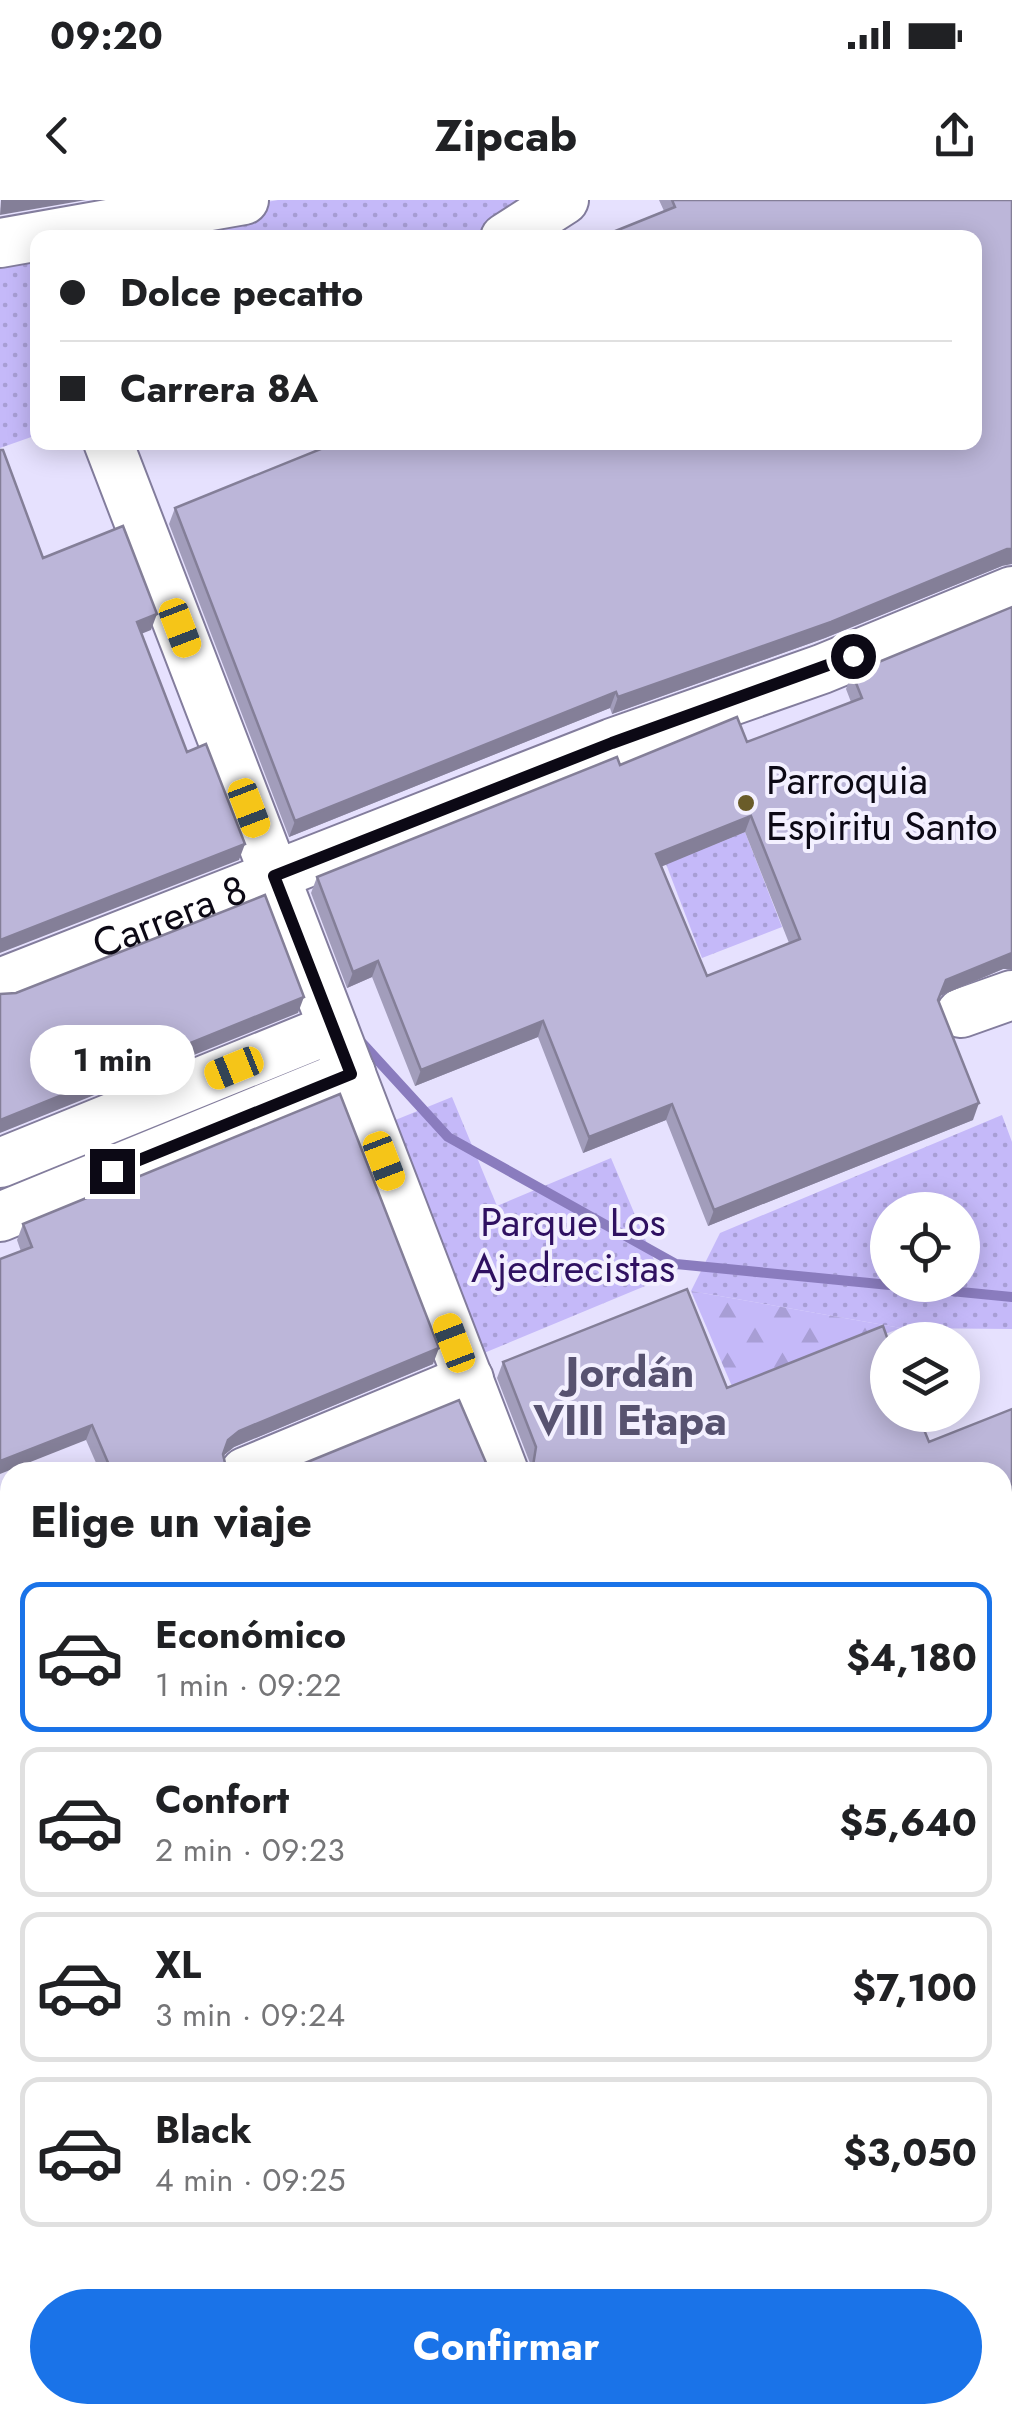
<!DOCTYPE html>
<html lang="es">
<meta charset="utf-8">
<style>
body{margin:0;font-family:Jost,sans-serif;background:#f2f2f2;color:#202124;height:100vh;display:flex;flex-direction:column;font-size:38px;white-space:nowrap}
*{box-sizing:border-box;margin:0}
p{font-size:32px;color:#757577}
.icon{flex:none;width:55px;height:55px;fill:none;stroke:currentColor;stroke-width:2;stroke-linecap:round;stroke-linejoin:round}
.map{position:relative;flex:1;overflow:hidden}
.side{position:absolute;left:0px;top:1262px;width:1012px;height:962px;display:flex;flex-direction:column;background:#fff;border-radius:30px 30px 0 0;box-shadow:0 5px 25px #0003}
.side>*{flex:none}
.banner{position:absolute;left:30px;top:30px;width:952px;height:220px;border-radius:20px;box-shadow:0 5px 25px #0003;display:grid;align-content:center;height:220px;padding:0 30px;background:#fff}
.buttons{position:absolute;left:870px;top:992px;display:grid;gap:20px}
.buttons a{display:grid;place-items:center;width:110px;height:110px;border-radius:50%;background:#fff;box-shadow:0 5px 25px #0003;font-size:50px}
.end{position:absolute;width:45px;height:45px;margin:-22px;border:12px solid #0c0915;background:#fff;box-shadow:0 0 0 5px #fff}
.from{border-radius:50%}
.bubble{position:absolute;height:70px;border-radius:35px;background:#fff;box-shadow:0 5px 25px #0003;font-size:32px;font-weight:700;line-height:70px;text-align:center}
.car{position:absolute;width:30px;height:60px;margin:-30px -15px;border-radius:12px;box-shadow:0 0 8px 2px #0007;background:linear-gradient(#f5c518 24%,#345 0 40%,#f5c518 0 76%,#345 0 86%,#f5c518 0)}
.banner b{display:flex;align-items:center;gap:35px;height:95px;font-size:38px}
.banner b+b{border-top:2px solid #e0e0e0}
.banner i{width:25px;height:25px;background:#202124}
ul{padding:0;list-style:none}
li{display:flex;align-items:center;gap:30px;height:150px;margin:0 20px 15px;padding:0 10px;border:5px solid #e0e0e0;border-radius:20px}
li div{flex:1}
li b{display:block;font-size:38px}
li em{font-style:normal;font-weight:700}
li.selected{border-color:#1a73e8}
li>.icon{width:90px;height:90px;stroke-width:1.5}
h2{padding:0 30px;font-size:45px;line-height:120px}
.button{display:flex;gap:20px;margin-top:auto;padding:20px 30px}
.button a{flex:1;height:115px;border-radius:60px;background:#1a73e8;color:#fff;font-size:40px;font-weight:700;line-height:115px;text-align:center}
.status{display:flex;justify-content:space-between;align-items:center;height:70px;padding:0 50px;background:#fff;direction:ltr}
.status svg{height:28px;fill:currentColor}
header{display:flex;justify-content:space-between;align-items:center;height:130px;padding:0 30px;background:#fff;font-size:45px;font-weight:700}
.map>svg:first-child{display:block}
.grass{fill:url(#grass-dots);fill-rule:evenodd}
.forest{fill:url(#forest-firs)}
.pitch{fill:#c5b9f9}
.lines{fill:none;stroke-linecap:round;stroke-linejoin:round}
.stream{stroke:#8a7cbe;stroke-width:10}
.minor-casing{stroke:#837d9d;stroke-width:52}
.major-casing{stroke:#fff;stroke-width:60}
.minor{stroke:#fff;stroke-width:48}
.major{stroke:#c8bb88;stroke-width:55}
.wall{fill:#a29dbb;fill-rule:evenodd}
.shaded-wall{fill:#847f98}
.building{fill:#bcb6d9;stroke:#847f98;stroke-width:2.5;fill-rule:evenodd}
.route{stroke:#0c0915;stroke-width:12}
.poi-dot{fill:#6a5c29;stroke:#f3f0ff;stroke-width:4}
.labels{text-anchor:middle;stroke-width:8;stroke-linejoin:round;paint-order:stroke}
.poi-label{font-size:40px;fill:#0c0915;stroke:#f3f0ff;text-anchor:start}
.street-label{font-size:40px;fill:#0c0915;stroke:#f3f0ff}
.park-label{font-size:40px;fill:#2f1161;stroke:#f3f0ff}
.neighbourhood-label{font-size:42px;font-weight:bold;fill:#575270;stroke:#f3f0ff}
</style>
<div class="status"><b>09:20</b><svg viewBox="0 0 49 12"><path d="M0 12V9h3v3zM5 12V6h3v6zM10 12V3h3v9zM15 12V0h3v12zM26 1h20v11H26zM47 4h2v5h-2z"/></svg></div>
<header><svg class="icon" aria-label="back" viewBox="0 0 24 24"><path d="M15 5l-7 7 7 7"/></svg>Zipcab<svg class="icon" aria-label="share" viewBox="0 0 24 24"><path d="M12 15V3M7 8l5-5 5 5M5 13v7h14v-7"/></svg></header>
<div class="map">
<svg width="1012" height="2223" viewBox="0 0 1012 2223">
<defs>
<pattern id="grass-dots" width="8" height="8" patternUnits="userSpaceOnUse" patternTransform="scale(2.5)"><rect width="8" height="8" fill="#c5b9f9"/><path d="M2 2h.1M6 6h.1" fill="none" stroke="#a89ed5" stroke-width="1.8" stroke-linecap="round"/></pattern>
<pattern id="forest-firs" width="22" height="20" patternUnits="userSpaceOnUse" patternTransform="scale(2.5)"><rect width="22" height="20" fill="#c5b9f9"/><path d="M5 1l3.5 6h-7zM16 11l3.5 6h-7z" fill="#a89ed5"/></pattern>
</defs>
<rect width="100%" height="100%" fill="#e6e1fe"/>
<g class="grass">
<path d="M278 0H541L481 37 69 38Z"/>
<path d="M37 43V235L0 248V50Z"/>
<path d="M745 632 782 727 702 758 666 664Z"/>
<path d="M452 897 497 1006 611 958 662 1079 484 1153 388 923Z"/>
<path d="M1002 915 1012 942V1129L901 1128 691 1091 720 1033ZM888 1010H962V1085H888Z"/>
<path d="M1002 2051 1012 2075V2197L1002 2202Z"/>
<path d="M775 2215H914L893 2223H756Z"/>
</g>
<g class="forest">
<path d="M691 1091 901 1128 734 1191Z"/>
<path d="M10 1799V1997L0 2001V1802Z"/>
</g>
<path class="pitch" d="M1012 1895V2066H1011L1002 2043V1898Z"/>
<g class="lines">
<path class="stream" d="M362 843 448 937 676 1064 1012 1097"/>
<defs>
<g id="minor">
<path d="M505 38 564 0"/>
<path d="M0 43 244 0"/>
<path d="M108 242 504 1272"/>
<path id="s1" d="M0 783 612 543 822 469 1012 391"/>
<path d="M961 813 1012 795"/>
<path d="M0 963 333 828"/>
<path d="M0 1017 351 873"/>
<path d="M245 1272 469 1179"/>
<path d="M0 1374 10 1370"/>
<path d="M1002 1883 1012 1880"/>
<path d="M344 2215 347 2223"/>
<path d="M173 2223 191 2215"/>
<path d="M966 2223 998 2215"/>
</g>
<g id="major">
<path d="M1002 1370 1012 1366"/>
<path d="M1002 1423 1012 1419"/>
<path d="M0 1734 10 1731"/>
<path d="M0 1781 10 1778"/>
</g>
</defs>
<use href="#minor" class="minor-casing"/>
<use href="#major" class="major-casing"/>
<use href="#minor" class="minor"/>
<use href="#major" class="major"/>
</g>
<g class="wall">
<path d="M659 0H1012L1002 366 825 438 612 514 610 508 289 637 169 324 175 308 975 242 664 11Z"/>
<path d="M1012 407V769H1003L940 796 938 800 973 920 708 1026 666 920 583 953 538 837 415 886 372 777 347 788 311 693 317 677 620 565 747 542 851 502 846 489 852 473ZM745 632 789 743 707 776 661 666Z"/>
<path d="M23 1024 433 1164 234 1247 224 1255 226 1268 230 1272H100L86 1240 17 1040Z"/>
<path d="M687 1089 727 1188 883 1126 888 1140V1215H918L929 1242 1012 1209V1331L1002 1335V1272H528L530 1263 497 1178 503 1162Z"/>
<path d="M216 2215H327V2218L325 2223H216Z"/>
</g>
<g class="shaded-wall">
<path d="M1 0H86L0 15Z"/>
<path d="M1007 349H1012V364L1002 366 825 438 612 514 618 497Z"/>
<path d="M157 414 151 430 131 438 137 422Z"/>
<path d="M616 492 610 508 289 637 295 621Z"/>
<path d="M751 616 745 632 651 671 656 654Z"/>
<path d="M245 644 239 660 0 753V740Z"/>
<path d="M1009 753H1012V769H1003L940 796 946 780Z"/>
<path d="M378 761 372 777 347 788 353 772Z"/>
<path d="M304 797 298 813 0 933V920Z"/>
<path d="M543 821 538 837 415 886 421 870Z"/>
<path d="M979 903 973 920 708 1026 714 1010Z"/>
<path d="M672 904 666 920 583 953 589 937Z"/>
<path d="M439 1148 433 1164 234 1247 223 1256 228 1240 239 1231Z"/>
<path d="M92 1225 86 1240 0 1274V1261Z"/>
<path d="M1012 1318V1331L1002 1335V1321Z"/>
<path d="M10 1685V1701L0 1702V1688Z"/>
<path d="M1012 1839V1854L1002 1855V1840Z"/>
<path d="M144 2215H151L148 2223H125Z"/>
<path d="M732 2215H737L734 2223H712Z"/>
</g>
<g class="building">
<path d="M672 0H1012V349H1007L831 422 618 497 616 492 295 621 175 308 338 242H975V38H598L675 7Z"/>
<path d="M0 250H3L43 358 123 326 157 414 137 422 187 552 206 544 245 644 0 740Z"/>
<path d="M1012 407V753L946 780 938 800 979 903 714 1010 672 904 589 937 543 821 421 870 378 761 353 772 317 677 617 557 620 565 737 517 747 542 862 498 852 473ZM751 616 800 739 707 776 656 654Z"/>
<path d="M265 695 304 797 0 920V794L16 793Z"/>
<path d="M340 894 439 1148 239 1231 228 1240 223 1254 226 1268 230 1272H112L92 1225 0 1261V1059L32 1047 23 1024Z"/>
<path d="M687 1089 727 1188 883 1126 888 1140V1215H918L929 1242 1012 1209V1318L1002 1321V1272H532L536 1247 503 1162Z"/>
<path d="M459 1200 490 1272H283Z"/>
<path d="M0 1384 3 1385 10 1384V1685L0 1688Z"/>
<path d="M1002 1436H1012V1839L1002 1840Z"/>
<path d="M2 1999 8 2013 10 2012V2215H144L125 2223H0V2000Z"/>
<path d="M225 2215H327V2218L314 2223H228Z"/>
<path d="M378 2215H732L712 2223H372Z"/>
</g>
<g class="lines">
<path class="route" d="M112 971 351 874 274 676 612 543 853 456"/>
</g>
<circle class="poi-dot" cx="746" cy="603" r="10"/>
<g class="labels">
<g class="poi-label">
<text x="766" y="594">Parroquia<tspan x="766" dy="46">Espiritu Santo</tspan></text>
</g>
<g class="street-label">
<text dy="14" stroke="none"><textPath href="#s1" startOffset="182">Carrera 8</textPath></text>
</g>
<g class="park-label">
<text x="573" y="1036">Parque Los<tspan x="573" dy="46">Ajedrecistas</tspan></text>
</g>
<g class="neighbourhood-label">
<text x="630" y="1187">Jordán<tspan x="630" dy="48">VIII Etapa</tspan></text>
</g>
</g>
</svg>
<div class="buttons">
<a><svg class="icon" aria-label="locate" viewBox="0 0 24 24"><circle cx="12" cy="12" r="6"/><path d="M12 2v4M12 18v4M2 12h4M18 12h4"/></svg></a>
<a><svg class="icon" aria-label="layers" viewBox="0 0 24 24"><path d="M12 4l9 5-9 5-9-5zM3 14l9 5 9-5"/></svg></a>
</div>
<i class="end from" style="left:853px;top:456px"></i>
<i class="end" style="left:112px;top:971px"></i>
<div class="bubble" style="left:30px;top:825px;width:165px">1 min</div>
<i class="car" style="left:180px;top:428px;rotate:159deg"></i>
<i class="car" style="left:249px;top:608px;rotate:159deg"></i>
<i class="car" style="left:234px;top:868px;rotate:248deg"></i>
<i class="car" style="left:384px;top:961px;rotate:159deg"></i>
<i class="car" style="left:454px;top:1143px;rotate:339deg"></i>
<div class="banner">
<b><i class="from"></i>Dolce pecatto</b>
<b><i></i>Carrera 8A</b>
</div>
<section class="side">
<h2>Elige un viaje</h2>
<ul>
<li class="selected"><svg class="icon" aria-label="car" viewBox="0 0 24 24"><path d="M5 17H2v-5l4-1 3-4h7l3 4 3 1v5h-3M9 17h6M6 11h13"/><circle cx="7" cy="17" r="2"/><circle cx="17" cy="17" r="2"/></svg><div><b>Económico</b><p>1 min · 09:22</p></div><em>$4,180</em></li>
<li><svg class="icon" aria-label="car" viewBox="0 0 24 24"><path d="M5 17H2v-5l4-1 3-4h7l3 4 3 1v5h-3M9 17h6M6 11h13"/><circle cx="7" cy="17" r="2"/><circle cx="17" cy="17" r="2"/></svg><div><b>Confort</b><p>2 min · 09:23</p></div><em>$5,640</em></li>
<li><svg class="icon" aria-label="car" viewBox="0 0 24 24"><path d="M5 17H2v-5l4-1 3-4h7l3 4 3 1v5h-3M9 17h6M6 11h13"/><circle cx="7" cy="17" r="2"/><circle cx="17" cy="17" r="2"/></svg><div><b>XL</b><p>3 min · 09:24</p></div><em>$7,100</em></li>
<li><svg class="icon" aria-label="car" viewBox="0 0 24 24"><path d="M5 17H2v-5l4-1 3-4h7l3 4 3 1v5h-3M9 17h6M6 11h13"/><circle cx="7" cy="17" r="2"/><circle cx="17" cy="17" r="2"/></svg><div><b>Black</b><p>4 min · 09:25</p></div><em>$3,050</em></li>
</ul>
<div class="button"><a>Confirmar</a></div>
</section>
</div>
